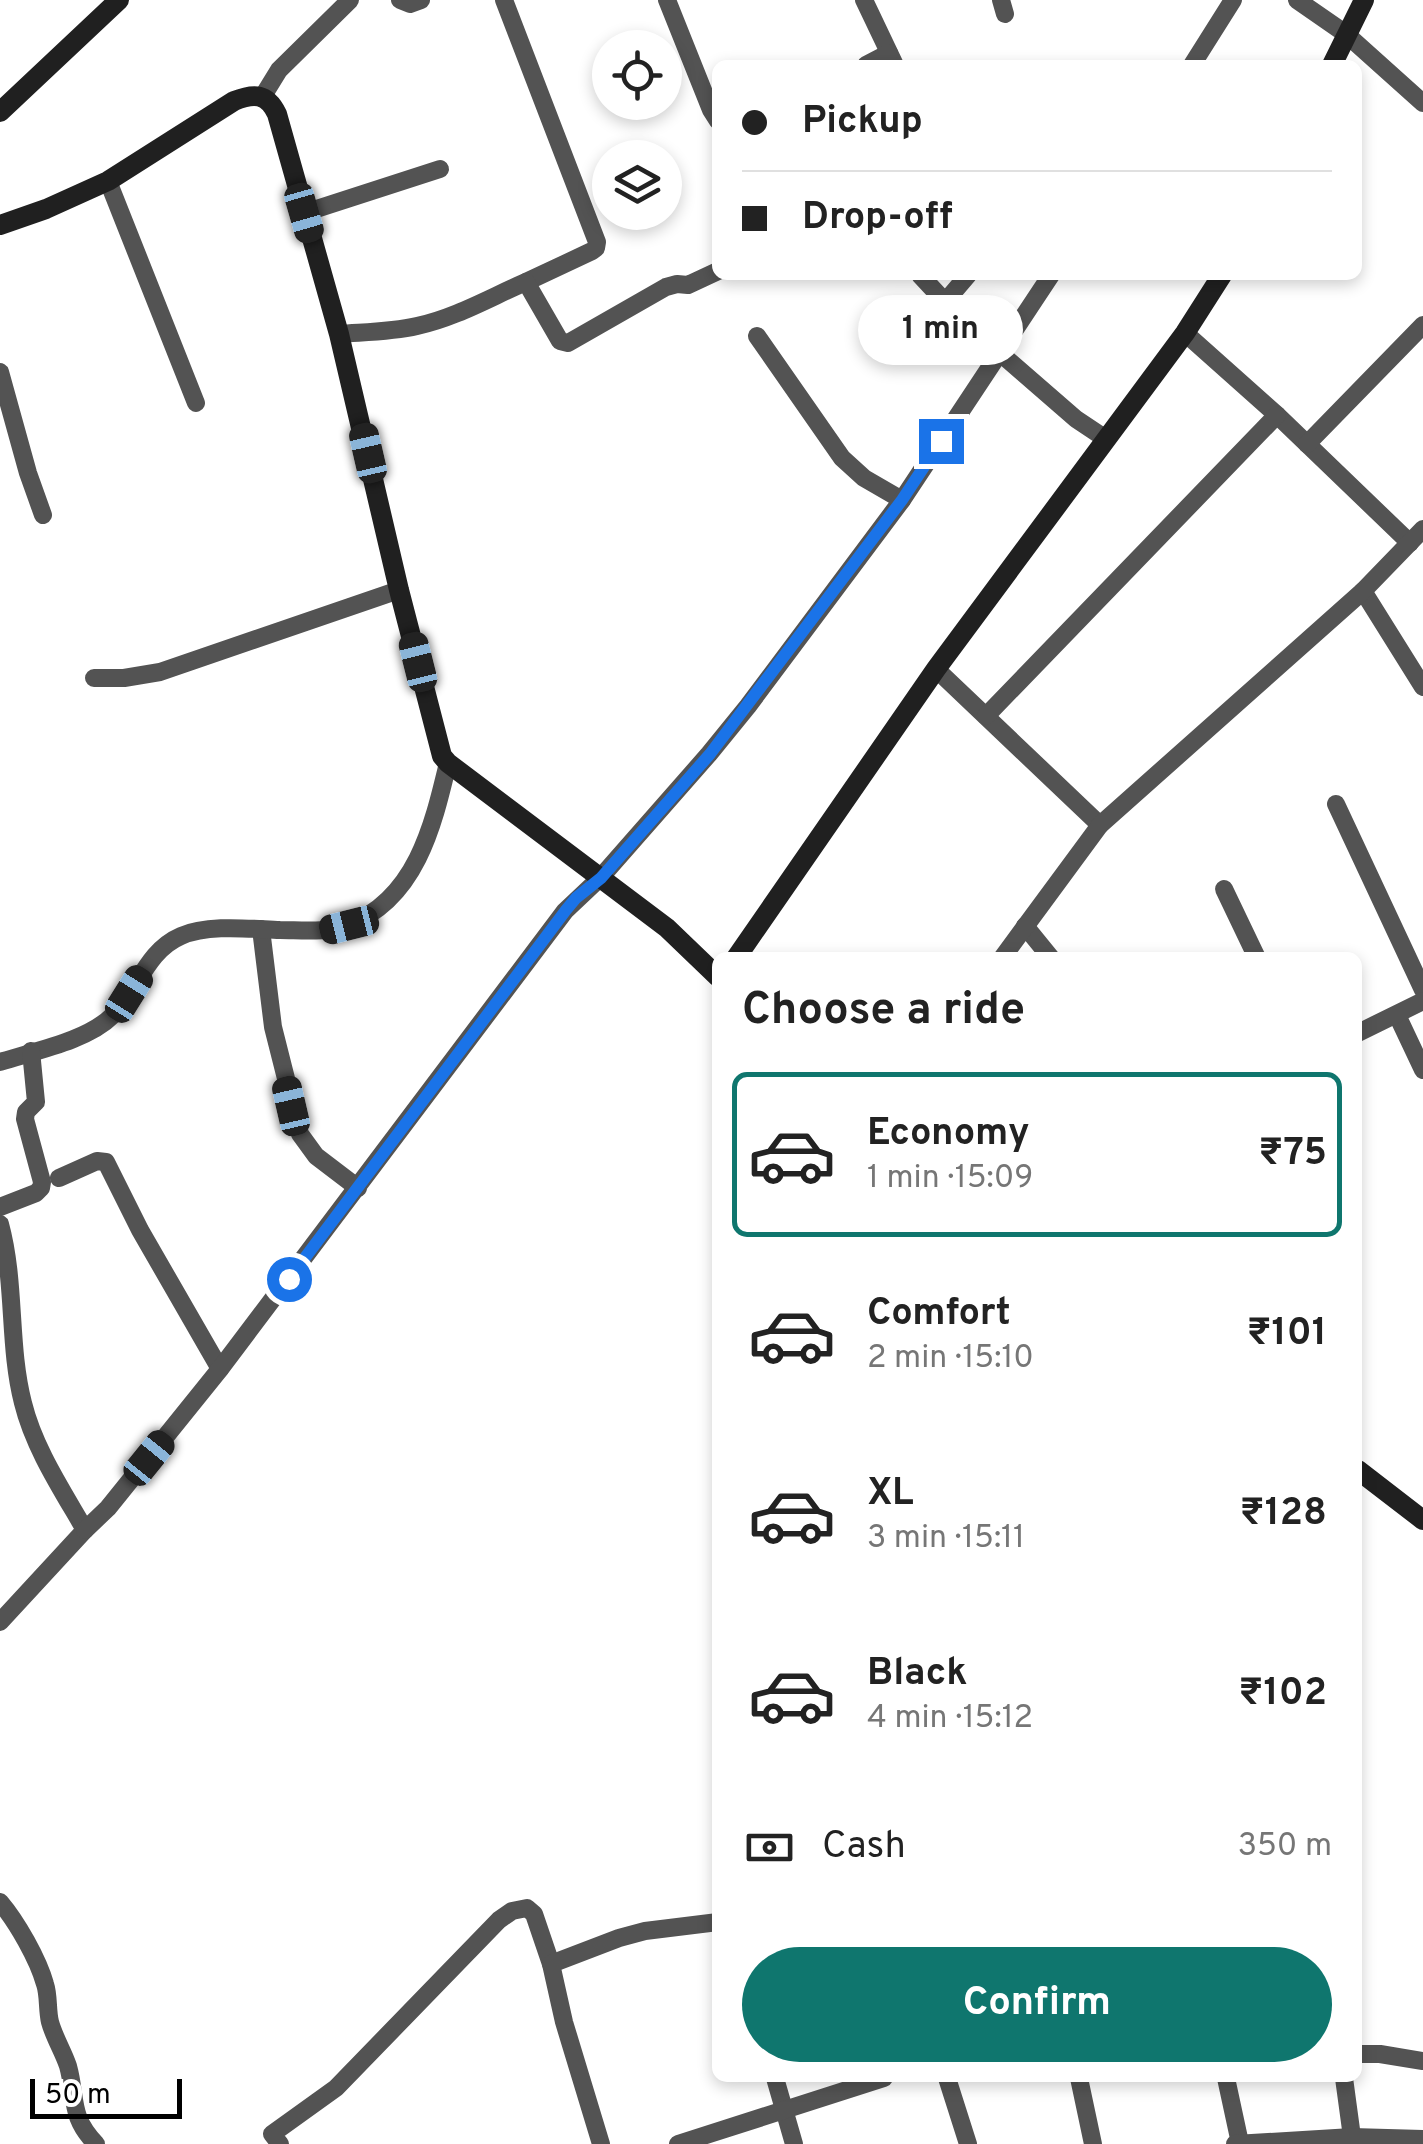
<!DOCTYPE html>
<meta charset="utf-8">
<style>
body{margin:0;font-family:Overpass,sans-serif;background:#f6f6f6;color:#222;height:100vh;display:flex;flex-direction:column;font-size:38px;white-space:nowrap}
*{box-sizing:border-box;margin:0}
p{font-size:32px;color:#767676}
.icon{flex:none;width:55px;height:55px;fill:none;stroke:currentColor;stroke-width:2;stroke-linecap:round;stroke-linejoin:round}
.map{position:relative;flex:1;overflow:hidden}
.side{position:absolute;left:712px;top:952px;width:650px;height:1130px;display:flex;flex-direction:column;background:#fff;border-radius:15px;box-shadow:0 5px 15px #0003}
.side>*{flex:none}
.hud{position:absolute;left:712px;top:60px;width:650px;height:220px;border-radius:15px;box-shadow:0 5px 15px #0003;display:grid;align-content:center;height:220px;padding:0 30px;background:#fff}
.tools{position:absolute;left:592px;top:30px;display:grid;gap:20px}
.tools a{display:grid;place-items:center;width:90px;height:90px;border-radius:50%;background:#fff;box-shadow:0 5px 15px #0003;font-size:50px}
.scale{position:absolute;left:30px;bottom:25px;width:152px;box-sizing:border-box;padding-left:10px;border:5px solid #000;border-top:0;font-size:28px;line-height:35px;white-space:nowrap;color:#000;-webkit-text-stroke:8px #fff;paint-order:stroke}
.end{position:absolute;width:45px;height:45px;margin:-22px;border:12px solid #1a73e8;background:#fff;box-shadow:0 0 0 5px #fff}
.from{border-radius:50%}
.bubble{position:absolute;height:70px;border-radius:35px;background:#fff;box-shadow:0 5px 15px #0003;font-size:32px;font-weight:700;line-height:70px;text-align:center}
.car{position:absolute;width:30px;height:60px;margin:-30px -15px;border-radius:12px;box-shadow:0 0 8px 2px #0007;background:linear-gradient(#222 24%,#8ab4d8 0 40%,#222 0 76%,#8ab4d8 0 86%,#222 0)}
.hud b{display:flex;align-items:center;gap:35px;height:95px;font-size:38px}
.hud b+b{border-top:2px solid #e0e0e0}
.hud i{width:25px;height:25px;background:#222}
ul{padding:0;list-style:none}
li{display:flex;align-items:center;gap:30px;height:165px;margin:0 20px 15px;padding:0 10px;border:5px solid transparent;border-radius:15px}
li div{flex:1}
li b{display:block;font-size:38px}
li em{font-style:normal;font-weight:700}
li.current{border-color:#0f766e}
li>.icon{width:90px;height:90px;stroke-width:1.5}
h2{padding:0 30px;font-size:45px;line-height:120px}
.pay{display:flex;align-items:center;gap:25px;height:110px;padding:0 30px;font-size:38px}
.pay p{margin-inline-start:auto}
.button{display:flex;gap:20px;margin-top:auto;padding:20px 30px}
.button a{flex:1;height:115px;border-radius:60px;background:#0f766e;color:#fff;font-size:40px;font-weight:700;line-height:115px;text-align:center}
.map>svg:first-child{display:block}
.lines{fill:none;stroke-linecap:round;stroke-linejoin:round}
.street{stroke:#535353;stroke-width:18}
.secondary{stroke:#202020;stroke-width:20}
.route{stroke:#1a73e8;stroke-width:12}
</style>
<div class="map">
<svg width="1423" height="2144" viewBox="0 0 1423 2144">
<rect width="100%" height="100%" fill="#fff"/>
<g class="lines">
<g class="street">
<path d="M400 0 410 4 421 0"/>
<path d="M504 0 597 242 596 248 592 251 526 282"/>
<path d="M667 0 711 110 718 121"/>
<path d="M864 0 895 65"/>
<path d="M1001 0 1005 14"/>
<path d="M1297 0 1346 34 1423 103"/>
<path d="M866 65 889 53"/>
<path d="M1192 65 1233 0"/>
<path d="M263 96 279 70 350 0"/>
<path d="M108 181 196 403"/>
<path d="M304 213 440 169"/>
<path d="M920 275 961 319 1076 419 1106 439"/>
<path d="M945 302 968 275"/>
<path d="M1185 333 1277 415 1410 543"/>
<path d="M339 334C365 332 391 332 417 326 455 318 491 297 526 282L560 341 568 343 666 287 677 284 688 285 718 271"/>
<path d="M757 336 842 458 864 478 902 500"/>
<path d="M0 372 28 473 43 515"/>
<path d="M1307 444 1423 325"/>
<path d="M1363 591 1423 687"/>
<path d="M936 669 1100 825"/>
<path d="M94 678H124L160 672 399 590"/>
<path d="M986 716 1277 415"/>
<path d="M1336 804 1423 990"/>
<path d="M1224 889 1257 958"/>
<path d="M1025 926 1051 958"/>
<path d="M261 929 273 1027 300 1134 316 1156 358 1188"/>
<path d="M1002 958 1100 825 1363 591 1423 529"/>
<path d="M1397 1015 1423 1070"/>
<path d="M1358 1033 1423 1001"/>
<path d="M0 1062C34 1051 87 1041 112 1016 138 990 146 951 181 936 208 924 251 929 280 930 301 930 327 933 348 925 416 899 433 826 448 763"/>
<path d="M59 1178 97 1161 106 1162 140 1230 220 1369"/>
<path d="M0 1207 36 1193 41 1188 42 1182 25 1119 26 1112 36 1102 31 1051"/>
<path d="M0 1224C16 1283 8 1345 23 1403 34 1448 62 1490 85 1530L0 1622"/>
<path d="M85 1530 108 1508 220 1369 565 911 601 877 709 754 748 706 902 500 1051 275"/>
<path d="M0 1902C17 1922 38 1959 45 1984 49 1996 47 2010 50 2022 54 2037 63 2051 68 2066 77 2099 69 2116 96 2144"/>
<path d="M1358 2054H1380L1423 2061"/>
<path d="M775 2078 794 2144"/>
<path d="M947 2078 968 2144"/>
<path d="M1079 2078 1093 2144"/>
<path d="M1226 2078 1240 2143"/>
<path d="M1344 2078 1352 2137"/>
<path d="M280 2144 272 2134 336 2088 499 1920 512 1911 527 1908 534 1914 551 1964"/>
<path d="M601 2144 564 2022 551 1964 619 1938 645 1931 718 1922"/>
<path d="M678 2144 884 2078"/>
<path d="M1235 2144 1352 2137 1423 2139"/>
</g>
<g class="secondary">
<path d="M1332 65 1364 0"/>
<path d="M0 112 119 0"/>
<path d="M0 225 46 209 108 181 234 101C254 93 267 93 277 114L339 334 399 590 442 756 448 763 667 928 718 977"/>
<path d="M736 958 936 669 1185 333 1222 275"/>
<path d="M1358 1470 1423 1520"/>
</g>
</g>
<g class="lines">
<path class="route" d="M289 1279 566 910 576 898 601 878 710 754 902 500 941 441"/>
</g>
</svg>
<div class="tools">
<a><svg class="icon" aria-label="locate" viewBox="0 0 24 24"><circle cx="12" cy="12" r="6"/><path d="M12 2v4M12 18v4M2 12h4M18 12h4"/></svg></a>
<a><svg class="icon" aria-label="layers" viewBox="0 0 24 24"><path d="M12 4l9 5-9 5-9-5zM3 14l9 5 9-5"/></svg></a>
</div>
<div class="scale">50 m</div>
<i class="end from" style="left:289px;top:1279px"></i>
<i class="end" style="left:941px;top:441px"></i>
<div class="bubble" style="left:858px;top:295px;width:165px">1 min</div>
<i class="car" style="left:304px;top:213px;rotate:164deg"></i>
<i class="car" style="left:368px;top:453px;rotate:347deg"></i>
<i class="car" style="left:418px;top:662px;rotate:346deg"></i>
<i class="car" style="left:349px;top:925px;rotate:256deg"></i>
<i class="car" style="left:129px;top:994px;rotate:32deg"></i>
<i class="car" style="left:291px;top:1106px;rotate:347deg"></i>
<i class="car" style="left:149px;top:1458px;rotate:39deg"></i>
<div class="hud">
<b><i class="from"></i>Pickup</b>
<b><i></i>Drop-off</b>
</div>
<section class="side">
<h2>Choose a ride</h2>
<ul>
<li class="current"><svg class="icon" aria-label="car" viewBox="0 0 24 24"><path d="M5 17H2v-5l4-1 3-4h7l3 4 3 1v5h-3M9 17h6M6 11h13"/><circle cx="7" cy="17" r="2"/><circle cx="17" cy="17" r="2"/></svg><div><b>Economy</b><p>1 min · 15:09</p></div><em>₹75</em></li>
<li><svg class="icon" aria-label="car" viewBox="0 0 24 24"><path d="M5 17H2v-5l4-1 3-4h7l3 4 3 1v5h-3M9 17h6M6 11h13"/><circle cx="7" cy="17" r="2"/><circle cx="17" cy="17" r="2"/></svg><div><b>Comfort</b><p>2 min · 15:10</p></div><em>₹101</em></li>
<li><svg class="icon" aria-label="car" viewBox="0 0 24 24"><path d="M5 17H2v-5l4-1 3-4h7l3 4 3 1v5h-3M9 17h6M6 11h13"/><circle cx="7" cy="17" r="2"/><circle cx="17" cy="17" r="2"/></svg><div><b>XL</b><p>3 min · 15:11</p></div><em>₹128</em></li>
<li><svg class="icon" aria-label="car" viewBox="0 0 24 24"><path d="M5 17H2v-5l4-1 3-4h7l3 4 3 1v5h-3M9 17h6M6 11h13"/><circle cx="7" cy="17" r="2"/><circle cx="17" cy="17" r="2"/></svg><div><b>Black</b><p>4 min · 15:12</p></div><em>₹102</em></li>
</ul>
<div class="pay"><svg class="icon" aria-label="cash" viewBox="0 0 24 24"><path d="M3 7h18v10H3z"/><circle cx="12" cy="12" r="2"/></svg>Cash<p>350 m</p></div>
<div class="button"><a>Confirm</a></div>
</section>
</div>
